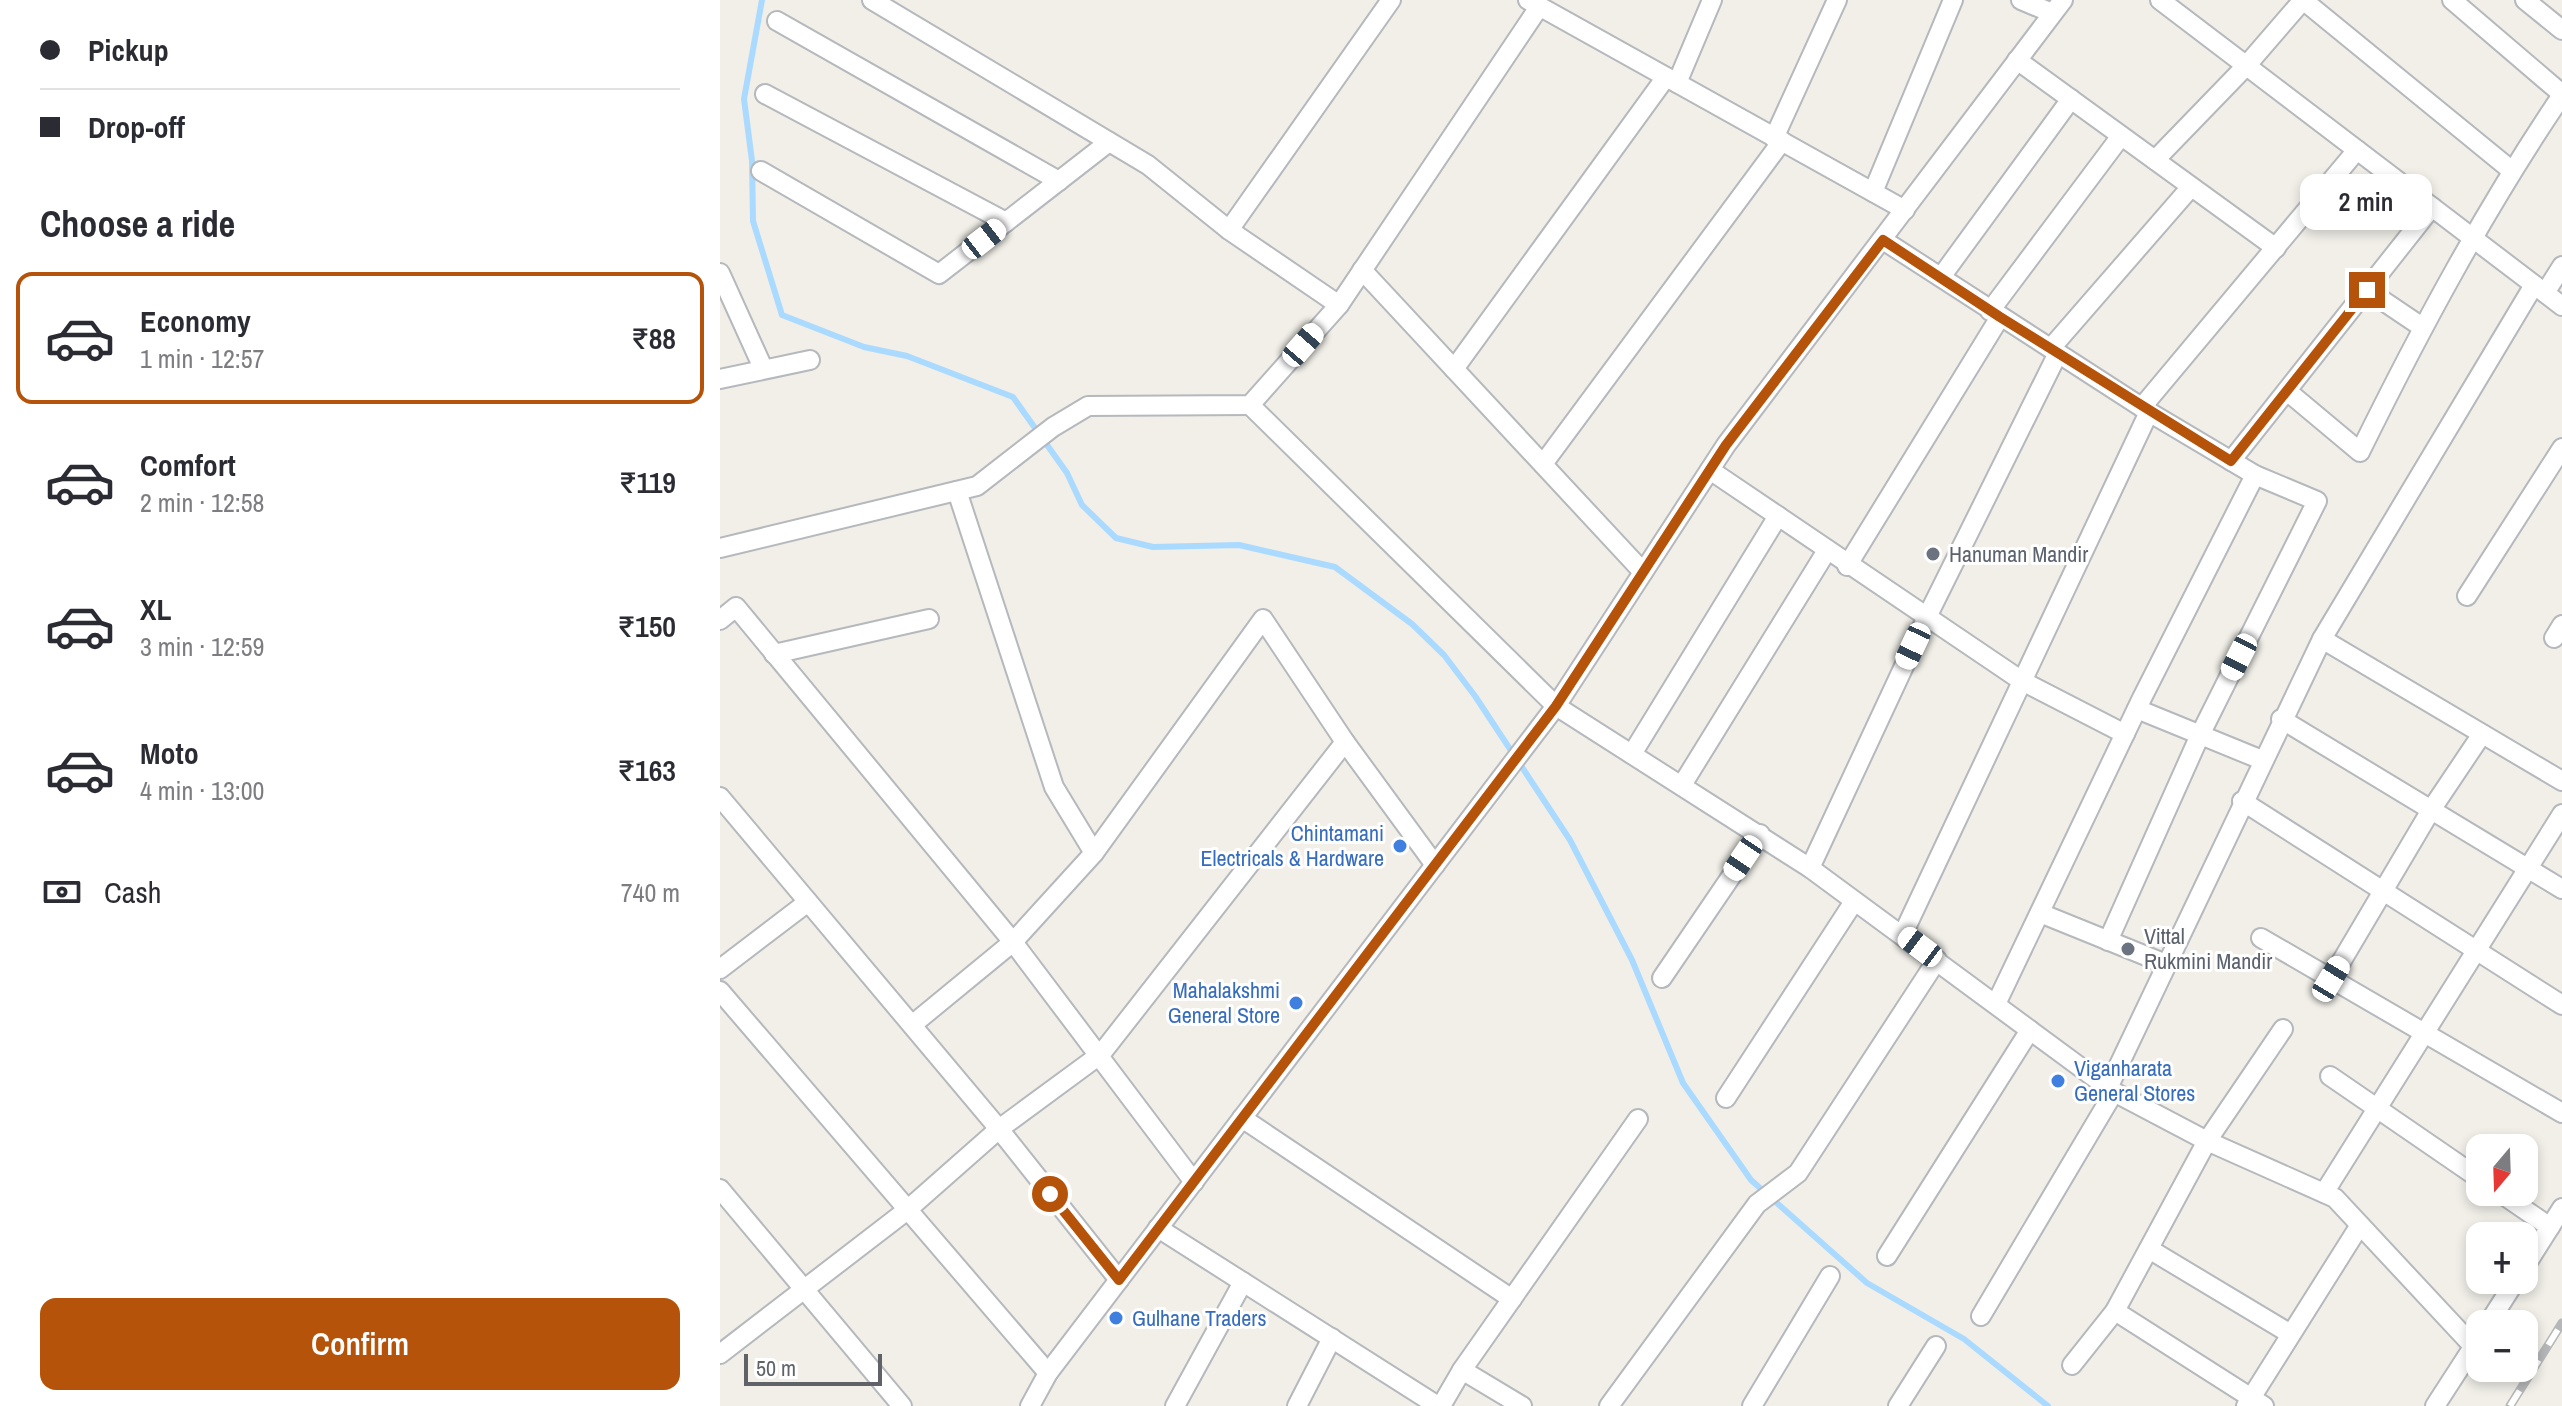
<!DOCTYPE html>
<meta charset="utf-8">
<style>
body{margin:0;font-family:"Archivo Narrow",sans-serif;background:#f7f7f7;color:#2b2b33;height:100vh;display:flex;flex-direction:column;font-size:30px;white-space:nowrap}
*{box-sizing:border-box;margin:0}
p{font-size:26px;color:#7c7c81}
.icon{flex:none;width:44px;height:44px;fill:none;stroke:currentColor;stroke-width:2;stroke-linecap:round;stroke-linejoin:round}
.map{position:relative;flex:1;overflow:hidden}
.sheet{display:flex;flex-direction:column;background:#fff;width:720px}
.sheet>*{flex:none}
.hud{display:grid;align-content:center;height:176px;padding:0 40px;background:#fff}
.needle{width:52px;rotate:199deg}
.fabs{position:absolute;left:1746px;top:1134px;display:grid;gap:16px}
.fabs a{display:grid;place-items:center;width:72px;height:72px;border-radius:16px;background:#fff;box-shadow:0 4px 12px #0003;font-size:40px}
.scale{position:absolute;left:24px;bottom:20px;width:138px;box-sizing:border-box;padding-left:8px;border:4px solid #5f6368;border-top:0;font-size:22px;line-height:28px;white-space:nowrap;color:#5f6368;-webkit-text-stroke:6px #fff;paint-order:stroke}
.end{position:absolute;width:36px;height:36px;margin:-18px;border:10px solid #b45309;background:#fff;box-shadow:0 0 0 4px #fff}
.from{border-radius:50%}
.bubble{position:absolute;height:56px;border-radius:16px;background:#fff;box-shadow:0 4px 12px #0003;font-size:26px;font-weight:600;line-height:56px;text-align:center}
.car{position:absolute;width:24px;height:48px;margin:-24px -12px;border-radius:10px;box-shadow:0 0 6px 2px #0007;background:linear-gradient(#fff 24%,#345 0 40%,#fff 0 76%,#345 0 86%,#fff 0)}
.hud b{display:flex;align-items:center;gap:28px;height:76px;font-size:30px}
.hud b+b{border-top:2px solid #e1e1e2}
.hud i{width:20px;height:20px;background:#2b2b33}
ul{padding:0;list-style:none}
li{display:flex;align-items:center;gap:24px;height:132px;margin:0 16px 12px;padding:0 24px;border:4px solid transparent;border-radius:16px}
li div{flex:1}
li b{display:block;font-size:30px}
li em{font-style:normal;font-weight:600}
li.current{border-color:#b45309}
li>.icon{width:72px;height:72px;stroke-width:1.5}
h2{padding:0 40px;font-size:36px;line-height:96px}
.pay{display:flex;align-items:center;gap:20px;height:88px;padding:0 40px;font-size:30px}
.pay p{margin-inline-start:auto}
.button{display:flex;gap:16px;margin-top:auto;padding:16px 40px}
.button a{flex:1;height:92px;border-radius:16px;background:#b45309;color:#fff;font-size:32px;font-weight:600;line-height:92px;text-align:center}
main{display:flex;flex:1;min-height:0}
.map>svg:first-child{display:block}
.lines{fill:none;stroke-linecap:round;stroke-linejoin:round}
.stream{stroke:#aadaff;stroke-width:6}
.street-casing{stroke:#b5b8bc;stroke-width:22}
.street{stroke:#fff;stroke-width:18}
.rail-casing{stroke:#b6b7b8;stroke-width:9}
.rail{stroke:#fff;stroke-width:6;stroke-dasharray:18;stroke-linecap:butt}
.route{stroke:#b45309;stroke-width:10}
.worship-dot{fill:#6b7280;stroke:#fff;stroke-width:3}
.shop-dot{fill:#3f7fe0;stroke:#fff;stroke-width:3}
.labels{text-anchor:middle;stroke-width:6;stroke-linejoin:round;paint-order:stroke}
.worship-label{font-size:22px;fill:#5b616d;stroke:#fff;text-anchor:start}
.shop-label{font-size:22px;fill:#366cbe;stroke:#fff;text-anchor:end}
</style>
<main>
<section class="sheet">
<div class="hud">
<b><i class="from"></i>Pickup</b>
<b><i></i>Drop-off</b>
</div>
<h2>Choose a ride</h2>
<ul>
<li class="current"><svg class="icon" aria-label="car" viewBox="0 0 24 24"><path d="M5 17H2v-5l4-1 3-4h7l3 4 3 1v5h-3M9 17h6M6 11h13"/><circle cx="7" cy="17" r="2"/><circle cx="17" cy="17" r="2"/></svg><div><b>Economy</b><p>1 min · 12:57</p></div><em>₹88</em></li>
<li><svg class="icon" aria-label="car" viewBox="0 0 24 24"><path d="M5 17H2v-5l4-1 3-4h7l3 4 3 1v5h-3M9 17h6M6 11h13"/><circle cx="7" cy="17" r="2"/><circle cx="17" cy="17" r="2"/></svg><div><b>Comfort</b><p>2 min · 12:58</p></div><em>₹119</em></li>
<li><svg class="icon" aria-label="car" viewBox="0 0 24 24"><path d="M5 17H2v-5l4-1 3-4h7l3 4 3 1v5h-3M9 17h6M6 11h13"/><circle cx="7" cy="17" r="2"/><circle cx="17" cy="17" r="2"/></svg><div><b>XL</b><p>3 min · 12:59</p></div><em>₹150</em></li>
<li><svg class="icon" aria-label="car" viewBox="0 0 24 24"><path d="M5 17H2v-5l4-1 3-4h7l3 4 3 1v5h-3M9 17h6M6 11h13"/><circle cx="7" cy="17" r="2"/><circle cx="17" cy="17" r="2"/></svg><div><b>Moto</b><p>4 min · 13:00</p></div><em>₹163</em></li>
</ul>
<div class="pay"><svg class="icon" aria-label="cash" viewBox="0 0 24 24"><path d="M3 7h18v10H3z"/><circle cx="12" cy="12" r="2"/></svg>Cash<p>740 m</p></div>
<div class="button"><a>Confirm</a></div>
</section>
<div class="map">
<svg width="1842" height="1406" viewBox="0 0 1842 1406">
<rect width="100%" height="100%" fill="#f1efe8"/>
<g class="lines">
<path class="stream" d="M42 0 24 99 32 161 33 221 62 315 144 347 187 356 293 397 347 473 362 505 396 538 433 547 519 545 615 567 692 624 724 655 755 696 850 840 912 960 963 1083 1031 1180 1147 1283 1244 1339 1328 1406"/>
<defs>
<g id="street">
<path d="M152 0 428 165 509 230 619 305"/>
<path d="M808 0 1185 210"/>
<path d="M1301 0 1332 13"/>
<path d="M1440 0 1842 306"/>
<path d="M1583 0 1791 170"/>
<path d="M1732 0 1842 94"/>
<path d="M1805 0 1842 30"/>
<path d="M57 21 339 181"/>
<path d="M1297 60 1556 248"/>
<path d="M957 83 992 0"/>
<path d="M45 94 286 222"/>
<path d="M1054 138 1117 0"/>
<path d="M1435 160 1526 66 1583 0"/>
<path d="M41 171 219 274 389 142"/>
<path d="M1153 192 1233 0"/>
<path d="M509 230 671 0"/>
<path d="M1163 240 1429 412 1535 475 1597 501 1480 735 1388 941"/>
<path d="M642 270 923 572"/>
<path d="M0 273 43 368"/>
<path d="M1221 277 1351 99"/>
<path d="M1647 290 1702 327"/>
<path d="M1825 293 1842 266"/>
<path d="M1270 311 1401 136"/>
<path d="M1331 348 1471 187"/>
<path d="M734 369 946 77"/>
<path d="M0 379 90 360"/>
<path d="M1567 391 1640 452C1701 328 1765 209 1842 95"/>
<path d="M530 405 836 706 1090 868 1394 1092 1487 1141 1615 1198 1754 1347"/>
<path d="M1422 407 1637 150"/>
<path d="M1511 461 1712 207"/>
<path d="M823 464 1062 141"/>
<path d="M990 470 1302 681 1405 734"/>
<path d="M237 491 334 787 374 853"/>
<path d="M0 548 257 486 333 427 368 406 530 405 619 305 819 7"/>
<path d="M1127 566 1280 317"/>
<path d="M1747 596 1842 448"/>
<path d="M0 620 16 607 293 942 474 1182"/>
<path d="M1834 638 1842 625"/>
<path d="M1602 639 1842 781"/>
<path d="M54 654 209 619"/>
<path d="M1417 709 1542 760"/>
<path d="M1561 719 1842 889"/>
<path d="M912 754 1058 516"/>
<path d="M962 785 1106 552"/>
<path d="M0 797 279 1129 399 1280"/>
<path d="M1522 801 1842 1005"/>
<path d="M1090 868 1206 619 1338 353"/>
<path d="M1320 913 1446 964"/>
<path d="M1183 934 1429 412"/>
<path d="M1541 938 1842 1113"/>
<path d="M0 969 88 902"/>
<path d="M942 978 1040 834"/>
<path d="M1611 979 1711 810 1762 734"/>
<path d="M0 991 328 1373"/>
<path d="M1276 1004 1422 698 1535 475"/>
<path d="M192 1025 293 942 374 853 543 619 625 742 715 865"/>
<path d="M1610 1076 1760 1179"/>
<path d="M1388 1088 1602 639 1814 285"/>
<path d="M1006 1098 1133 903"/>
<path d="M522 1118 792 1299"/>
<path d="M0 1189 182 1406"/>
<path d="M1779 1192 1830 1227"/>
<path d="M1604 1193 1842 814"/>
<path d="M438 1228 718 1406"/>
<path d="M1429 1249 1569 1333"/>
<path d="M1167 1256 1310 1030"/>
<path d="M1804 1268 1842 1208"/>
<path d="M1395 1311 1544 1406"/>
<path d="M1261 1316 1394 1092"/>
<path d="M1768 1324 1796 1280"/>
<path d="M0 1354 186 1211 279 1129 381 1054 625 742"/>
<path d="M1352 1365 1395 1311 1487 1141 1563 1029"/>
<path d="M742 1370 802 1406"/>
<path d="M310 1406 328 1373 836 706 1006 445 1343 0"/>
<path d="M455 1406 523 1282"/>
<path d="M577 1406 612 1338"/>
<path d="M721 1406 742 1370 918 1119"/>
<path d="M889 1406 1037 1204 1078 1173 1217 960"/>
<path d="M1032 1406 1110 1276"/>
<path d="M1178 1406 1216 1346"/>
<path d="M1526 1406 1640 1225"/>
<path d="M1715 1406 1759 1338"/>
</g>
</defs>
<use href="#street" class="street-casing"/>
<use href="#street" class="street"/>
<defs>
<path id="rail" d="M1790 1406 1842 1323"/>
</defs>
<use href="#rail" class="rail-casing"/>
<use href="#rail" class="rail"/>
</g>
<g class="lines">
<path class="route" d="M330 1194 399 1280 836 706 1006 445 1163 240 1280 317 1511 461 1647 290"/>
</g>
<g class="worship-dot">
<circle cx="1213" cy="554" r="8"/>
<circle cx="1408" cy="949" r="8"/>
</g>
<g class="shop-dot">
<circle cx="680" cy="846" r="8"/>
<circle cx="576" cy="1003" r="8"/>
<circle cx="1338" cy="1081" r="8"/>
<circle cx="396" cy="1318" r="8"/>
</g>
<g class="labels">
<g class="worship-label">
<text x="1229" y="562">Hanuman Mandir</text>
<text x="1424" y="944">Vittal<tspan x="1424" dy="25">Rukmini Mandir</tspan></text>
</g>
<g class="shop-label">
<text x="664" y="841">Chintamani<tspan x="664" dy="25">Electricals &amp; Hardware</tspan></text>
<text x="560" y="998">Mahalakshmi<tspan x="560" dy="25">General Store</tspan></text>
<text x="1354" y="1076" text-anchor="start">Viganharata<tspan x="1354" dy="25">General Stores</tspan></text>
<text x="412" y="1326" text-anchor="start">Gulhane Traders</text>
</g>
</g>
</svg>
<div class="fabs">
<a><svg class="needle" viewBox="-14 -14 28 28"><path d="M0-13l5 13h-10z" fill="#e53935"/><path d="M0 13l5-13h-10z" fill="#7c7c81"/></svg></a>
<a>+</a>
<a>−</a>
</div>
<div class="scale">50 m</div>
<i class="end from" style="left:330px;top:1194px"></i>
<i class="end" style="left:1647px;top:290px"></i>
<div class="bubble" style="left:1580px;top:174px;width:132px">2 min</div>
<i class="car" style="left:264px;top:239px;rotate:52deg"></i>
<i class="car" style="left:583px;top:345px;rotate:41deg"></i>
<i class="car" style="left:1193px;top:646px;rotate:205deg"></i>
<i class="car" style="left:1519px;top:657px;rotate:207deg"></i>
<i class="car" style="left:1023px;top:858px;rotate:214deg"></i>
<i class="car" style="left:1200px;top:947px;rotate:307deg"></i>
<i class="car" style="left:1611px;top:979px;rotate:31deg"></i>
</div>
</main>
